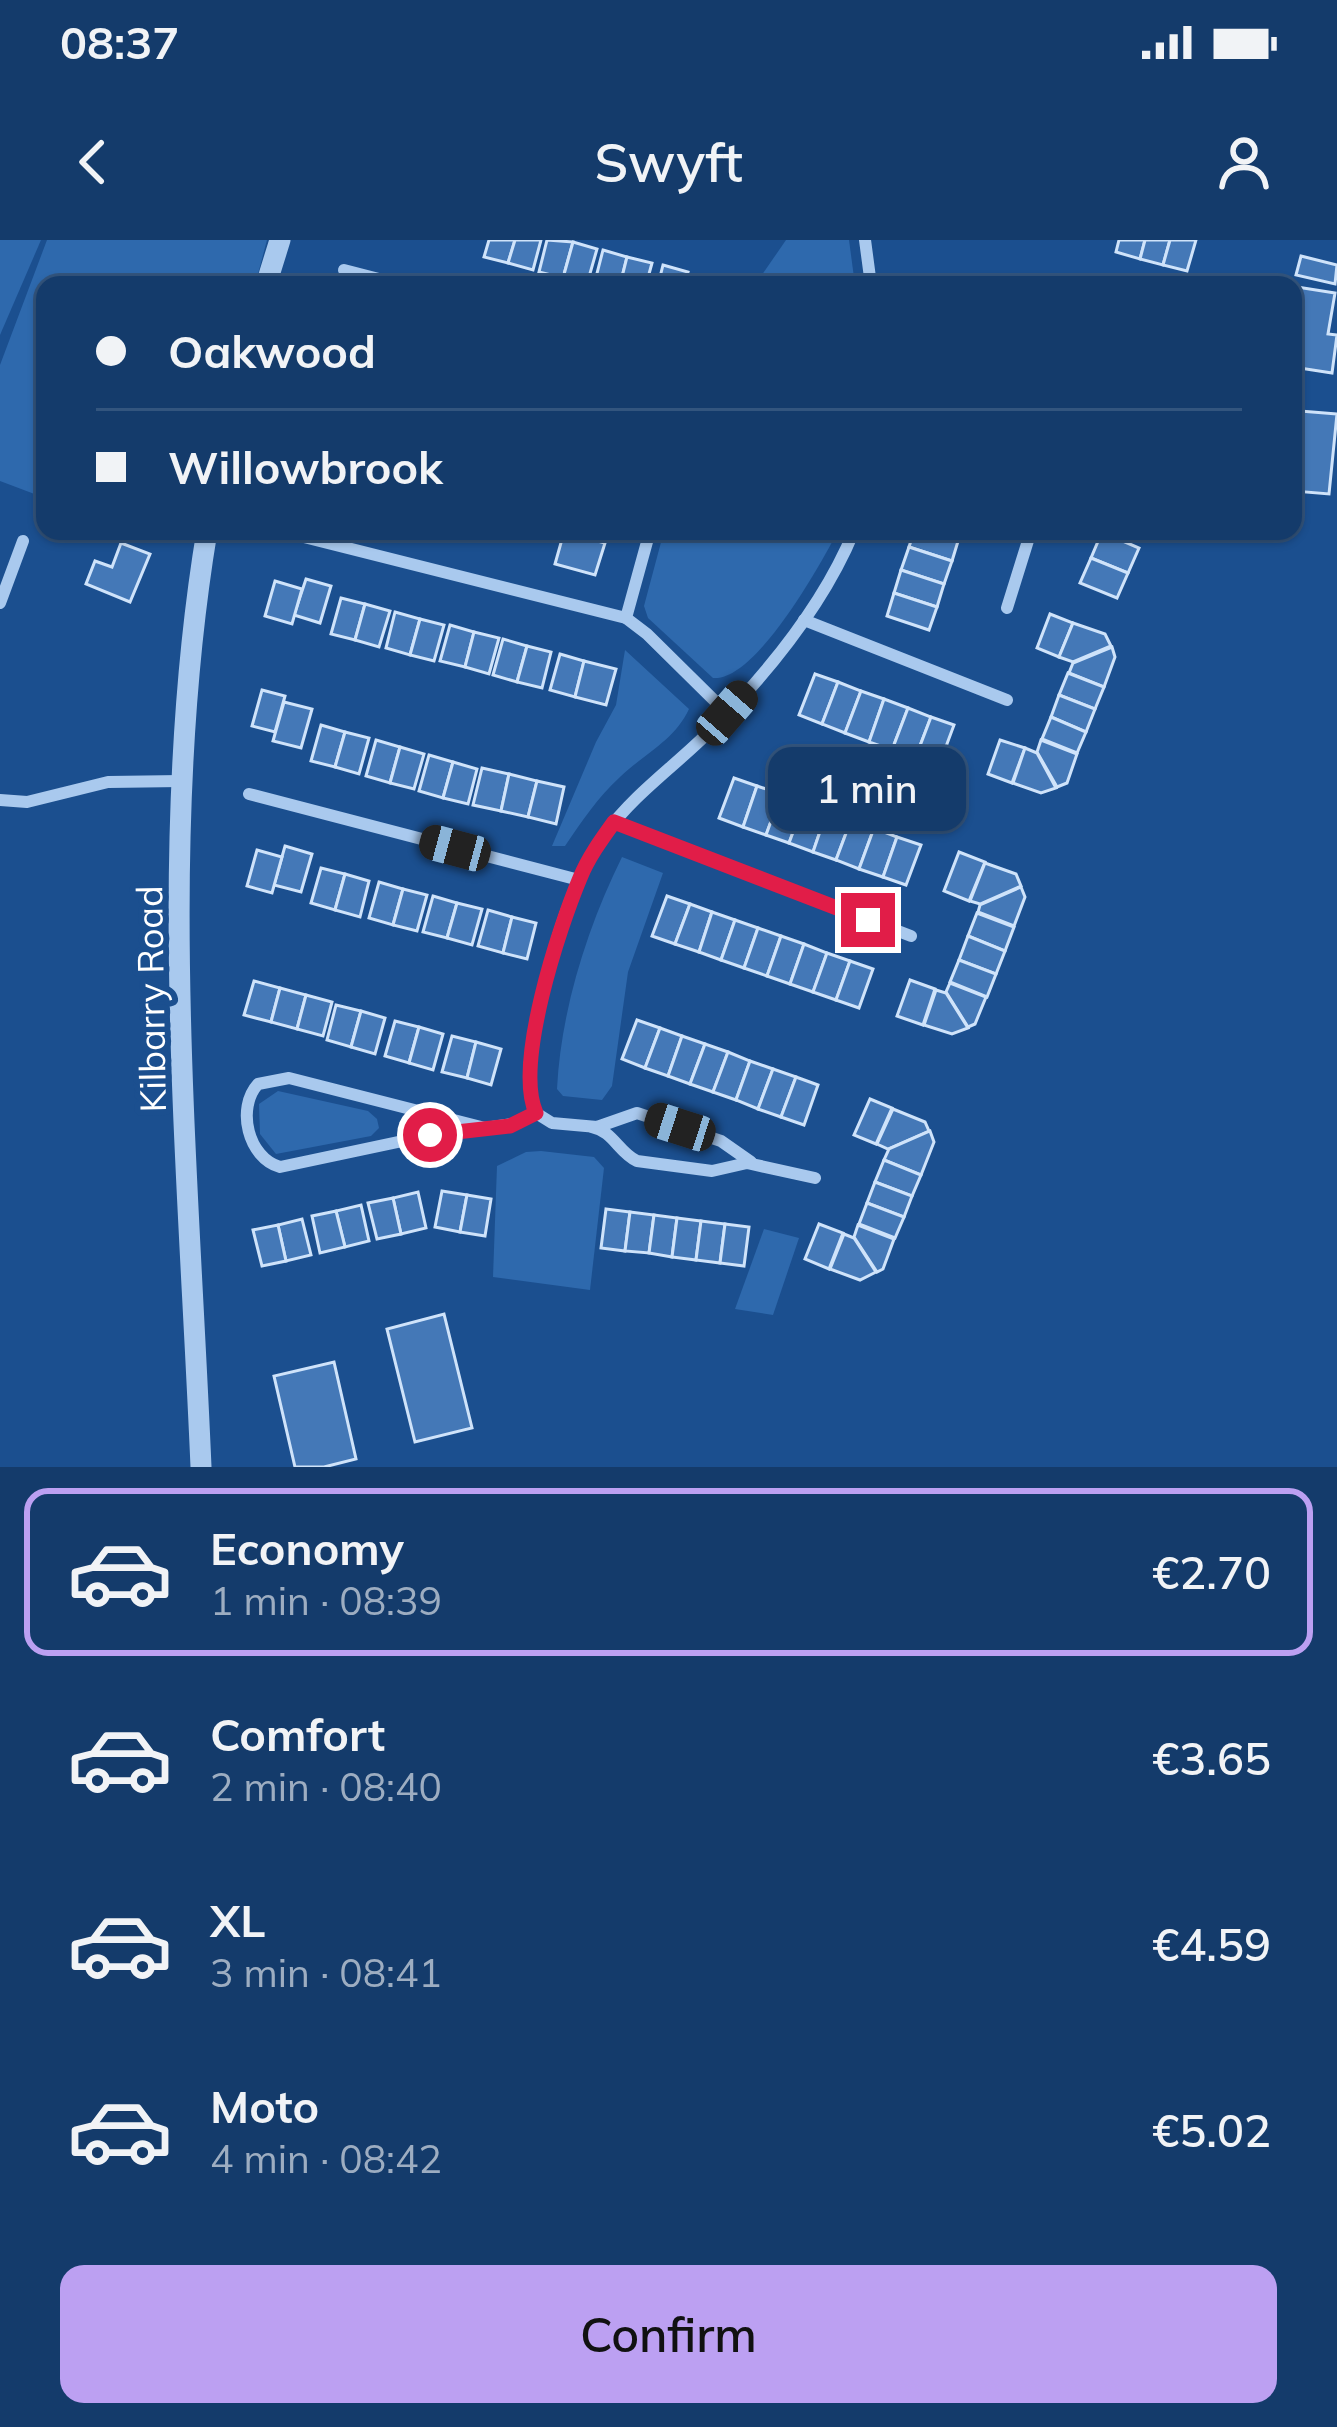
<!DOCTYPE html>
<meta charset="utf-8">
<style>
body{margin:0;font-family:Mulish,sans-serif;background:#1d4271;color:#f1f3f6;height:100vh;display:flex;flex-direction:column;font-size:45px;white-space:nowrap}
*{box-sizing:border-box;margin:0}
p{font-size:39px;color:#9dadc1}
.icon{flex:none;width:66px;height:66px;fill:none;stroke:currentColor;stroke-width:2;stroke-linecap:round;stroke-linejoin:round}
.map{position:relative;height:1227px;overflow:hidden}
.panel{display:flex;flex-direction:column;background:#143b6b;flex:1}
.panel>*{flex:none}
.hud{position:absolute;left:36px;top:36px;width:1266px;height:264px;border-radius:24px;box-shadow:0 3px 9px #0004,0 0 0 3px #33557e;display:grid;align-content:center;height:264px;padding:0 60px;background:#143b6b}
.end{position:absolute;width:54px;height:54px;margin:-27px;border:15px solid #e11d48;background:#fff;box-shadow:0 0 0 6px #fff}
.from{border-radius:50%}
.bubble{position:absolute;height:84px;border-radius:24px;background:#143b6b;box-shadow:0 3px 9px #0004,0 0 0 3px #33557e;font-size:39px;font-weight:600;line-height:84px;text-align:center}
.car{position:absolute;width:36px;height:72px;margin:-36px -18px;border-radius:15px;box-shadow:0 0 9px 3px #0007;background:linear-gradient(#222 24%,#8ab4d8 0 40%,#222 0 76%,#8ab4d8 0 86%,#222 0)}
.hud b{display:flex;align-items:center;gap:42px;height:114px;font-size:45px}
.hud b+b{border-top:3px solid #33557e}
.hud i{width:30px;height:30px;background:#f1f3f6}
ul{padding:21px 0 0;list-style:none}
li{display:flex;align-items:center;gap:36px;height:168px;margin:0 24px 18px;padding:0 36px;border:6px solid transparent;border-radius:24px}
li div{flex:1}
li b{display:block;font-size:45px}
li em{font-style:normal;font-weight:600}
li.active{border-color:#bca0f2}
li>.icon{width:108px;height:108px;stroke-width:1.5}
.primary-button{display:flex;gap:24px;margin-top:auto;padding:24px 60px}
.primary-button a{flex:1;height:138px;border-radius:24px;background:#bca0f2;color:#111;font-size:48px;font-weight:600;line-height:138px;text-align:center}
.status{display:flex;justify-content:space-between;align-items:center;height:84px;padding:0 60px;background:#143b6b;direction:ltr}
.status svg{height:33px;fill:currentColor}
header{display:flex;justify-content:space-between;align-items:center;height:156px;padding:0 60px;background:#143b6b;font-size:54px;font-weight:600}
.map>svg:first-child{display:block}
.green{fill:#2e69ad}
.building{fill:#4478b7;stroke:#cfe3fa;stroke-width:3}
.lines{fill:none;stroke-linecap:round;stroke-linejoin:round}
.minor{stroke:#a9c9ee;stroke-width:12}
.tertiary{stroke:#a9c9ee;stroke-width:21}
.route{stroke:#e11d48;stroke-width:15}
.labels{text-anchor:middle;stroke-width:12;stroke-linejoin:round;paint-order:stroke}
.street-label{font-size:36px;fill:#fff;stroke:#1b4f8f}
</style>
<div class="status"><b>08:37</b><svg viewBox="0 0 49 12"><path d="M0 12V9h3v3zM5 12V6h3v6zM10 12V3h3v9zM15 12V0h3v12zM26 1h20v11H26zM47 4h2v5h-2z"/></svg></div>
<header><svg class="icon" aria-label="back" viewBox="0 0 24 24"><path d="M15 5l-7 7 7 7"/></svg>Swyft<svg class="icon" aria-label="person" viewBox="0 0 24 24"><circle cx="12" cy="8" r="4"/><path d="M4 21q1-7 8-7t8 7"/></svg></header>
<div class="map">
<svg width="1337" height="1227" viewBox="0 0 1337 1227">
<rect width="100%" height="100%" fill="#1b4f8f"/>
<g class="green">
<path d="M0 0H41L0 95Z"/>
<path d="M47 0H267L255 45H45V258L0 241V125Z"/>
<path d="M786 0H849L855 45H755Z"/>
<path d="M664 291H838C819 327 755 442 713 438L648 378 644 366Z"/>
<path d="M625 410 689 469C675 500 644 514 620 537 598 557 582 581 565 606H552L596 502 616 465Z"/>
<path d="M622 617 663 633 628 732 612 846 602 860 563 856 557 849C561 770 587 688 622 617Z"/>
<path d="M278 851 368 871 377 879 379 888 371 896 276 914 260 894 259 864Z"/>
<path d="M541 911 594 917 604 928 590 1050 493 1037 497 926 526 912Z"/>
<path d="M764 989 799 998 773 1075 735 1069Z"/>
</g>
<g class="building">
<path d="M489 0H515L508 23 484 17Z"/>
<path d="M515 0H541L533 30 508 23Z"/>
<path d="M547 0 573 2 563 38 539 32Z"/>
<path d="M1119 0H1145L1140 19 1116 12Z"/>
<path d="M1145 0H1170L1163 25 1140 19Z"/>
<path d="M1170 0H1196L1187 31 1163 25Z"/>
<path d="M573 2 597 9 587 44 563 38Z"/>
<path d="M603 10 627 17 620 45H594Z"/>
<path d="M1301 16 1337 25 1335 44 1296 35Z"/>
<path d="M627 17 652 23 646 45H620Z"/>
<path d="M663 25 688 32 684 45H658Z"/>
<path d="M1297 47 1335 53 1328 94 1337 95 1332 133 1293 127Z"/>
<path d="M1300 171 1337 174 1329 254 1293 251Z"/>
<path d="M914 291H937L959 298 952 321 909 307Z"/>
<path d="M564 292 605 303 595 335 555 324Z"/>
<path d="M1102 292 1139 308 1128 333 1091 318Z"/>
<path d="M121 303 150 314 130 362 86 344 95 321 112 327Z"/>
<path d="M909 307 952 321 944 344 901 330Z"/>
<path d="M1091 318 1128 333 1117 358 1080 343Z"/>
<path d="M901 330 944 344 937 367 894 353Z"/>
<path d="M306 339 331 346 320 383 294 375Z"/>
<path d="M275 341 302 349 292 384 265 376Z"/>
<path d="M894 353 937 367 929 390 887 376Z"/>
<path d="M341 358 365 364 355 400 331 394Z"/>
<path d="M365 364 390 371 379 407 355 400Z"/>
<path d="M395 372 420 379 410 415 386 408Z"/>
<path d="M1050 374 1073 383 1059 417 1037 408Z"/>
<path d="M420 379 444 385 434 421 410 415Z"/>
<path d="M1073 383 1105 394 1111 406 1073 422 1059 417Z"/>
<path d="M450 385 474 392 465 427 440 421Z"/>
<path d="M474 392 499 398 489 434 465 427Z"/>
<path d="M503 399 527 406 517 442 493 435Z"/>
<path d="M527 406 551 412 542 448 517 442Z"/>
<path d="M1112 407 1115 417 1104 447 1069 433 1073 423Z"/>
<path d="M560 414 584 421 575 457 550 450Z"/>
<path d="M584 421 616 429 606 465 575 457Z"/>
<path d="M1068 433 1104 447 1095 469 1059 455Z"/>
<path d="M815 434 838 442 822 484 799 475Z"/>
<path d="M838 442 861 451 845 493 822 484Z"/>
<path d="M262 450 285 456 275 492 252 486Z"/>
<path d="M861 451 884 459 869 502 845 493Z"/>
<path d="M1059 455 1095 469 1086 492 1051 477Z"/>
<path d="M884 459 908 468 892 510 869 502Z"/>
<path d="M284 462 312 469 301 508 273 501Z"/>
<path d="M908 468 931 477 915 519 892 510Z"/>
<path d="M931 477 954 485 938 528 915 519Z"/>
<path d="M1051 477 1086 492 1077 513 1042 499Z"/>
<path d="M321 485 345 492 335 527 311 521Z"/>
<path d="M345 492 369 498 359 534 335 527Z"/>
<path d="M376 500 400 507 390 543 366 536Z"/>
<path d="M1000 500 1025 508 1012 543 988 534Z"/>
<path d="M1041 500 1077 514 1067 543 1057 547 1037 512Z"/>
<path d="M400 507 424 514 414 549 390 543Z"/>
<path d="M1025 508 1037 513 1056 548 1041 553 1013 543Z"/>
<path d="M429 515 453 522 443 558 419 551Z"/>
<path d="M453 522 477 529 468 564 443 558Z"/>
<path d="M482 528 509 534 501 571 473 565Z"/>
<path d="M509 534 537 541 528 577 501 571Z"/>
<path d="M734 538 757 546 743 587 719 578Z"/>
<path d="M537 541 564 547 556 584 528 577Z"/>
<path d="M757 546 781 554 766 595 743 587Z"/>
<path d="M781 554 804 563 789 603 766 595Z"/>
<path d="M804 563 827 571 813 612 789 603Z"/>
<path d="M827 571 851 580 836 620 813 612Z"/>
<path d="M851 580 874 588 859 629 836 620Z"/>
<path d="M874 588 897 597 883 637 859 629Z"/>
<path d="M897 597 921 605 906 645 883 637Z"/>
<path d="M285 606 312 614 301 652 274 645Z"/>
<path d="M257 610 282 617 272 653 247 646Z"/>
<path d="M959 612 985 622 969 661 944 651Z"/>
<path d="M985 623 1016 634 1021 646 980 664 970 661Z"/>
<path d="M321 628 345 634 335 670 311 663Z"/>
<path d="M345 634 369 641 360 677 335 670Z"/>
<path d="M379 642 403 649 393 685 369 678Z"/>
<path d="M1021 647 1025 657 1014 686 978 672 980 665Z"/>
<path d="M403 649 427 655 417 691 393 685Z"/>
<path d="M433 656 457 663 447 698 423 692Z"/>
<path d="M667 656 690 664 675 704 652 696Z"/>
<path d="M457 663 482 669 472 705 447 698Z"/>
<path d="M690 664 712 672 699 712 675 704Z"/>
<path d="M488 670 512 677 503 713 478 706Z"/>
<path d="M712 672 735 680 721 720 699 712Z"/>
<path d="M977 673 1014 687 1005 711 968 696Z"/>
<path d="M512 677 536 683 527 719 503 713Z"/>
<path d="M735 680 758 688 744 728 721 720Z"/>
<path d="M758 688 781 696 767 736 744 728Z"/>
<path d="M781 696 804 704 790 744 767 736Z"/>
<path d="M968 696 1005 711 996 734 959 720Z"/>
<path d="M804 704 827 713 813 752 790 744Z"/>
<path d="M827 713 850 721 836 760 813 752Z"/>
<path d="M959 720 996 734 987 757 950 742Z"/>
<path d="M850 721 873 729 859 768 836 760Z"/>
<path d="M910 740 935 749 923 785 897 776Z"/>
<path d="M254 741 280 748 271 782 244 775Z"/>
<path d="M950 743 986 757 975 784 968 787 946 752Z"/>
<path d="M280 748 306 755 297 789 271 782Z"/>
<path d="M936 750 946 753 968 788 952 794 924 785Z"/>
<path d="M306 755 332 762 323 796 297 789Z"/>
<path d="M336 765 361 771 351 807 327 800Z"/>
<path d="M361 771 385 778 375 814 351 807Z"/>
<path d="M637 780 660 788 645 828 622 819Z"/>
<path d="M395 781 419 787 409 823 385 816Z"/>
<path d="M419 787 443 794 433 830 409 823Z"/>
<path d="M660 788 682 796 668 836 645 828Z"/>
<path d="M452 796 476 802 467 838 442 832Z"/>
<path d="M682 796 705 804 690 844 668 836Z"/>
<path d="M476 802 501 809 491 845 467 838Z"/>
<path d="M705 804 728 812 713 852 690 844Z"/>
<path d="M728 812 750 821 736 860 713 852Z"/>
<path d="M750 821 773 829 758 869 736 860Z"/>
<path d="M773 829 796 837 781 877 758 869Z"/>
<path d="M796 837 818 845 804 885 781 877Z"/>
<path d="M870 859 892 868 876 904 854 895Z"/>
<path d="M893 869 925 882 929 891 888 909 877 904Z"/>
<path d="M930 891 934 902 921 935 884 920 889 909Z"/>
<path d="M884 920 921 935 912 956 875 942Z"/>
<path d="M875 942 912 956 904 977 867 963Z"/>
<path d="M442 951 467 955 460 992 435 987Z"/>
<path d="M418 952 426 988 401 994 393 958Z"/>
<path d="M467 955 491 959 485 996 460 992Z"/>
<path d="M393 958 401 994 377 999 368 963Z"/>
<path d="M867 963 904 977 895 998 859 984Z"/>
<path d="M361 965 369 1001 345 1007 336 971Z"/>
<path d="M606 969 630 972 625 1011 601 1008Z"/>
<path d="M336 971 345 1007 320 1013 312 976Z"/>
<path d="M630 972 654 975 649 1013 625 1011Z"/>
<path d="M654 975 677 978 672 1017 649 1013Z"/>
<path d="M677 978 701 981 696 1020 672 1017Z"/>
<path d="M302 979 311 1015 286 1021 278 985Z"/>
<path d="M701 981 725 984 720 1023 696 1020Z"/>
<path d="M725 984 749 987 744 1026 720 1023Z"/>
<path d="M819 984 843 993 829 1029 805 1019Z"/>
<path d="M278 985 286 1021 262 1026 253 990Z"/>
<path d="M858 985 894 999 883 1029 877 1032 854 997Z"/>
<path d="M844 994 854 998 876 1032 860 1040 830 1029Z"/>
<path d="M444 1074 472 1188 415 1202 387 1089Z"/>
<path d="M334 1122 356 1219 324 1227H295L274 1136Z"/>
</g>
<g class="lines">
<g class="minor">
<path d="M865 0 871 45"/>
<path d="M344 30 402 45"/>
<path d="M650 291 626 378 647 394 727 473"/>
<path d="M288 293 626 378"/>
<path d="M0 363 23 301"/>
<path d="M1007 368 1031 291"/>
<path d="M804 380 1007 460"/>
<path d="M249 554 579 640"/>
<path d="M0 560 27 562 108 542 181 541"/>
<path d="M614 582 911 696"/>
<path d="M536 873C522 840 533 798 540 765 553 708 571 641 605 594 634 554 675 526 710 491 767 434 823 366 854 291"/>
<path d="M536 873 552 883 597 887 637 873 721 901 751 922"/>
<path d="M592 887C613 891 619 913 637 921L712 931 747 923 815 938"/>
<path d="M496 888 431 895 280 927C248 918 236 868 258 844L289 838 485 888 518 883 536 873"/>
</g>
<g class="tertiary">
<path d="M266 45 280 0"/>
<path d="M201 1227C188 919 156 597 207 291"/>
</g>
</g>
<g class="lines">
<path class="route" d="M430 895 510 886 536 873C514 824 559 688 580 638 588 618 601 600 614 582L868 680"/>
</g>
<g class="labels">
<g class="street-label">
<text transform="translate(151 759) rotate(-91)" y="13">Kilbarry Road</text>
</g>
</g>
</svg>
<i class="end from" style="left:430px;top:895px"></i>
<i class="end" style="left:868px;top:680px"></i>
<div class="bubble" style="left:768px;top:507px;width:198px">1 min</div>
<i class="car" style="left:727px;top:473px;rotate:41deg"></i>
<i class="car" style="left:455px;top:608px;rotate:285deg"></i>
<i class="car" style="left:680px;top:887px;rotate:288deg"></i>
<div class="hud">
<b><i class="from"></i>Oakwood</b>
<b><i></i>Willowbrook</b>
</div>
</div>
<section class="panel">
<ul>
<li class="active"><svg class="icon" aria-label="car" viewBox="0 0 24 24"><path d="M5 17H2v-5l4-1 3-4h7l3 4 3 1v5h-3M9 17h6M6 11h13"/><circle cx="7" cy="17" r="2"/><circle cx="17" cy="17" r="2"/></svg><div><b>Economy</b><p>1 min · 08:39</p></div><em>€2.70</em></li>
<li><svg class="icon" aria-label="car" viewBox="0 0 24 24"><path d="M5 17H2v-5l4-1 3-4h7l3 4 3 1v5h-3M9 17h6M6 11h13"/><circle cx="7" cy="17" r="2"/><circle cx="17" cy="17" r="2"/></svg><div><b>Comfort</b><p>2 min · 08:40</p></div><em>€3.65</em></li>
<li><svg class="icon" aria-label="car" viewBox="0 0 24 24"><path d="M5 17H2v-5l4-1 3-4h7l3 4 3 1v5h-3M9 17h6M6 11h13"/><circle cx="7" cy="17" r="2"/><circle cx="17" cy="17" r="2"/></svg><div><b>XL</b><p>3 min · 08:41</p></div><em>€4.59</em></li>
<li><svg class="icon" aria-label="car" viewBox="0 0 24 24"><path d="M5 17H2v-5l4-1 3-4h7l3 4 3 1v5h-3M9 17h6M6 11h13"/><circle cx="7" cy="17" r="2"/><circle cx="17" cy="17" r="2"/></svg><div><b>Moto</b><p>4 min · 08:42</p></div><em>€5.02</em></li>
</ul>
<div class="primary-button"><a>Confirm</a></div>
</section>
